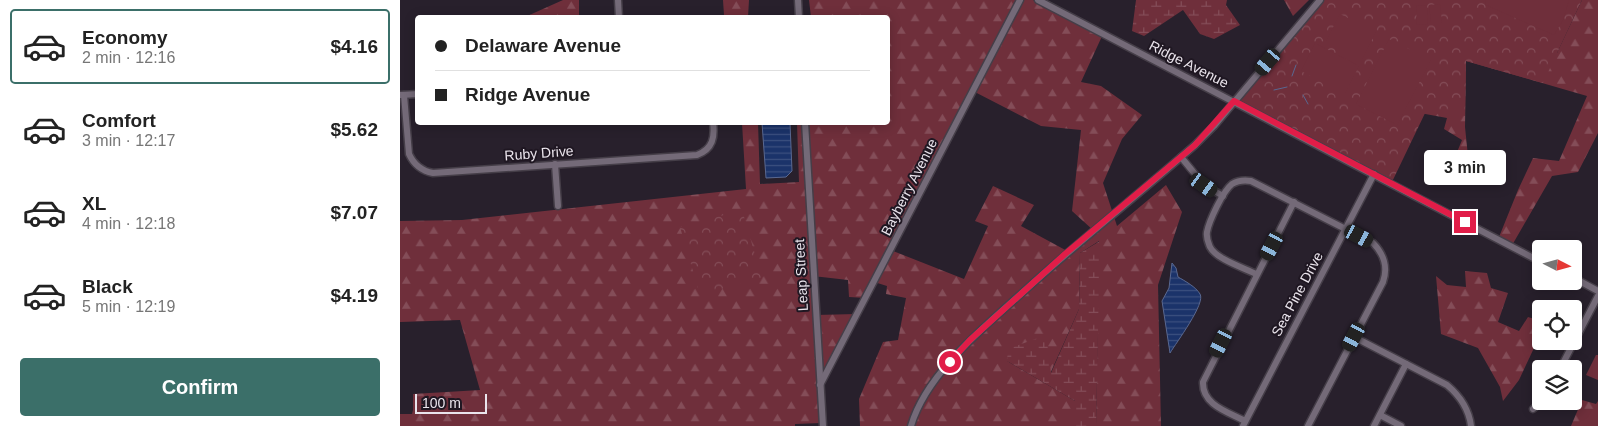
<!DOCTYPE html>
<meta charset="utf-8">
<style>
body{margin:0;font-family:Arial,sans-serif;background:#f2f2f2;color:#222;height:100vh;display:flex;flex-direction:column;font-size:19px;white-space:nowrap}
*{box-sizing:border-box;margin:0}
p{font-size:16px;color:#767676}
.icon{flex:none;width:28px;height:28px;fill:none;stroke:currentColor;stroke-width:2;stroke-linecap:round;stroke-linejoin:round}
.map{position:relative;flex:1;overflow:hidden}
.side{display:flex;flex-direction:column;background:#fff;width:400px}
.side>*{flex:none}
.guide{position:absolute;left:15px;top:15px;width:475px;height:110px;border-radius:5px;box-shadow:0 2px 12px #0003;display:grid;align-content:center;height:110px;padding:0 20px;background:#fff}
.needle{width:32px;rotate:96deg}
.controls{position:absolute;left:1132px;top:240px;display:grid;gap:10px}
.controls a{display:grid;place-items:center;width:50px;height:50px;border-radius:5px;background:#fff;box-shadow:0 2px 12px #0003;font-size:25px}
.scale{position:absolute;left:15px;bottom:12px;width:72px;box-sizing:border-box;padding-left:5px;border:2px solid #eae4ec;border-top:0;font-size:14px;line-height:18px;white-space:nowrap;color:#eae4ec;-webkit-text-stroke:4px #1f1722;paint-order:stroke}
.end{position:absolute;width:22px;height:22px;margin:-11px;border:6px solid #e11d48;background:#fff;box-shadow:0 0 0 2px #fff}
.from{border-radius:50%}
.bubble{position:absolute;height:35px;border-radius:5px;background:#fff;box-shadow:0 2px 12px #0003;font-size:16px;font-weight:600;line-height:35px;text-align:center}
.car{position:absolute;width:15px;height:30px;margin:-15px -8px;border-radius:6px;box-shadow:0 0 4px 1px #0007;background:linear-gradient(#222 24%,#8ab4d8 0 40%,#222 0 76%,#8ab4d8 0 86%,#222 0)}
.guide b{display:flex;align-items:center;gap:18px;height:48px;font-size:19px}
.guide b+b{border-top:1px solid #e0e0e0}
.guide i{width:12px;height:12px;background:#222}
ul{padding:9px 0 0;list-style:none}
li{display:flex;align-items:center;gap:15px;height:75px;margin:0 10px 8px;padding:0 10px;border:2px solid transparent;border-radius:5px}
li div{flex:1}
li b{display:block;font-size:19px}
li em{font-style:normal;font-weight:600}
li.selected{border-color:#3b6f69}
li>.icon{width:45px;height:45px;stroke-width:1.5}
.primary-button{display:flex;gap:10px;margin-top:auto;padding:10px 20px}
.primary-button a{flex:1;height:58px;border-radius:5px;background:#3b6f69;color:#fff;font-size:20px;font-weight:600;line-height:58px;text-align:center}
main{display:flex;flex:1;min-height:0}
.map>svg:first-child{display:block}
.forest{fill:url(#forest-firs);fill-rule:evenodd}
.wetland{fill:url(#wetland-marsh)}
.park{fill:url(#park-crowns)}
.pitch{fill:#6f2f3b}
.water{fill:url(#water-rules);stroke:#596891}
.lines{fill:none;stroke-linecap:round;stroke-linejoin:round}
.stream{stroke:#596891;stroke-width:1}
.minor-casing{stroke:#453e48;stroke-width:9}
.minor{stroke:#746a78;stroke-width:6}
.route{stroke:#e11d48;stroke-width:6}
.labels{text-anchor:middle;stroke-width:4;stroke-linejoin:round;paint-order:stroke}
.street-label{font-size:14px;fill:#eae4ec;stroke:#1f1722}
</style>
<main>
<section class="side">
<ul>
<li class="selected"><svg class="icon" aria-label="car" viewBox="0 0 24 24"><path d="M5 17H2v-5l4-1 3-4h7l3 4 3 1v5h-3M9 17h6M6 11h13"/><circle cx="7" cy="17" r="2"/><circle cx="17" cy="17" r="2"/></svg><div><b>Economy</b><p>2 min · 12:16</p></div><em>$4.16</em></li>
<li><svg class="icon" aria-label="car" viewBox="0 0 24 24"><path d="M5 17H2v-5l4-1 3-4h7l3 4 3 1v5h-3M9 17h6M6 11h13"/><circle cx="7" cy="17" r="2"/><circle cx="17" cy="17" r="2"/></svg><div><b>Comfort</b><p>3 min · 12:17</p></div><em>$5.62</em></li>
<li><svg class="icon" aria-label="car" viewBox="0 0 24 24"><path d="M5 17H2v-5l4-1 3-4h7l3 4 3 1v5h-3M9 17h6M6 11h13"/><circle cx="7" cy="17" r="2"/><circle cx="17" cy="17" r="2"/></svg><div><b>XL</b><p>4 min · 12:18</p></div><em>$7.07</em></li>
<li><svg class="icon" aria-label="car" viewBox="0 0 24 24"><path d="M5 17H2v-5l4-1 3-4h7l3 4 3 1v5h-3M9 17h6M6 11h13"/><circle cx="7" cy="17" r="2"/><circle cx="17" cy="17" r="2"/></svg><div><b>Black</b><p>5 min · 12:19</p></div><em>$4.19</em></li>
</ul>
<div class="primary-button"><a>Confirm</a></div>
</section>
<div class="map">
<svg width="1198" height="426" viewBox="0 0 1198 426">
<defs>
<pattern id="forest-firs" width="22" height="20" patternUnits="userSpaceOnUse" patternTransform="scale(1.25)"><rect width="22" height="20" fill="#6f2f3b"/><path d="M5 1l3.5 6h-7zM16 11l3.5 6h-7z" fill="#844d58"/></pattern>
<pattern id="wetland-marsh" width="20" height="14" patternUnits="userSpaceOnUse" patternTransform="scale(1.25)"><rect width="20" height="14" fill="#6f2f3b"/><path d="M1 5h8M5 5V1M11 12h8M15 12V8" fill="none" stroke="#844d58"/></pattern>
<pattern id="park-crowns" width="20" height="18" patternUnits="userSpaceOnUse" patternTransform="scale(1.25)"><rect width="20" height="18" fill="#6f2f3b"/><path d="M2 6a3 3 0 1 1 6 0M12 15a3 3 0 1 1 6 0" fill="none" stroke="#844d58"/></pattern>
<pattern id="water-rules" width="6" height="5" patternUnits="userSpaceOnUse" patternTransform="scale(1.25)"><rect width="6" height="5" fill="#1b336a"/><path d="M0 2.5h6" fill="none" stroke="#3c507f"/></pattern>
</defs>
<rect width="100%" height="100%" fill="#28202c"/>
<g class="forest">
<path d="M163 0H179V15L166 16V18L125 17Z"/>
<path d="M323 0H349L348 17H298L324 15Z"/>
<path d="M409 0H633L703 34 681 82 701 86 742 115 722 139 703 183 717 226 766 185 782 212 758 285 761 426H696L699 241 680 253 679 309 650 374 607 361 675 401V426H460L459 399 483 342 498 340 506 298 486 294 487 286 471 281 466 298 449 297 448 280 413 276 415 315 457 314 419 387 421 423 395 424V426H0V414H12L13 410V394L80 390 60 320 0 322V221L62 220 346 189 342 123H358L360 184 399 182 397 123 488 122V18L411 17ZM571 90 641 126 681 130 672 211 693 230 669 252 621 226 634 205 593 186 575 221 588 226 564 279 488 249Z"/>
<path d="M884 0H909L893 16Z"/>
<path d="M1182 0H1198V133L1178 172 1152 176 1111 247 1097 242 1118 190 1133 158 1159 161 1187 96 1066 61 1065 127 1070 176 1051 167 1062 140 1044 129 1047 118 1020 113 1046 53H1157Z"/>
<path d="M1065 271 1087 273 1091 288 1108 293 1098 322 1119 331 1128 317 1141 321V333L1119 380 1103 401 1100 387 1078 348 1041 334 1036 276 1047 285 1066 287Z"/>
<path d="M1196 355H1198V380L1186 375Z"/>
<path d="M1182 400 1196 404 1198 401V426H1171Z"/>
</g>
<g class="wetland">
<path d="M736 0H827L826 5 840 25 814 39 800 34 783 10 744 36 732 31Z"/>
<path d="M700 241 696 426H675V401L607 361 608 349 646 335 651 373 679 309 680 253Z"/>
</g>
<g class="park">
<path d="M920 0H1182L1143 83 1066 61 1065 116 1027 109 991 184 834 101Z"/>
<path d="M342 210 362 278 300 295 280 227Z"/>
</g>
<g class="pitch">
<path d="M1085 0H1169L1163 20 1154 35 1086 5Z"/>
<path d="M1040 4 1042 23H1031L1029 5Z"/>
<path d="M1027 5 1028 24 1017 25 1016 6Z"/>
<path d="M940 14 976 32 962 59 926 41Z"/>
<path d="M989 39 1031 60 997 125 956 104Z"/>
<path d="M915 43 959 66 945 93 901 71Z"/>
</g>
<g class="water">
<path d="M362 123H390L392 171 386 177 366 178Z"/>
<path d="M772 263 776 268 778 277C785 281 796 287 800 294 806 303 776 343 770 353L762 301 769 288Z"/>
</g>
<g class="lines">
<g class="stream">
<path d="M892 76 896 65"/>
<path d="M874 90 887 87"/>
<path d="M903 95 908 104"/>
</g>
<defs>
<g id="minor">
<path d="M218 0 219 18"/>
<path d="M398 0 399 18"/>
<path d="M638 0 1141 262"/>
<path d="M1 95 18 94"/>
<path d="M4 95 9 154C14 165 22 171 33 173L297 155C313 149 315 137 313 122"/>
<path d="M405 122 423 426"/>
<path d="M781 157 804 185 823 196"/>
<path d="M155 164 158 206"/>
<path d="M856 274C844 268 816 259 810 247 808 242 806 238 807 232 809 221 823 191 832 184 837 181 845 180 851 181L973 243C984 254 988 268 983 282L908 426"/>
<path d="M1174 278 1198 291"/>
<path d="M954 337 1047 385C1060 396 1069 409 1071 426"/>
<path d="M1160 369 1198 296"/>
<path d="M420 385 620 0"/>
<path d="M1133 409 1142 401"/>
<path d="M980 415 1001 426"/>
<path d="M845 421C828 412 802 405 803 382L894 202"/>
<path d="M511 426C526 374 582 329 622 293 678 242 738 195 795 145L814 126 920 0"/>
<path d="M843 426 974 174"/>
<path d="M974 426 1006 364"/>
</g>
</defs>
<use href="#minor" class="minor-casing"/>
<use href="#minor" class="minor"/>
</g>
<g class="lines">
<path class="route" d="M550 362 570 340 665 254 795 145 834 101 1065 222"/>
</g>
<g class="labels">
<g class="street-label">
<text transform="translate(789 64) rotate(27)" y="5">Ridge Avenue</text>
<text transform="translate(139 153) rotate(-4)" y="5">Ruby Drive</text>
<text transform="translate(509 187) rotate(-63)" y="5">Bayberry Avenue</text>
<text transform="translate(401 275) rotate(-93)" y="5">Leap Street</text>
<text transform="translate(897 294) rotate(-62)" y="5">Sea Pine Drive</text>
</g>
</g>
</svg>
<div class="controls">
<a><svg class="needle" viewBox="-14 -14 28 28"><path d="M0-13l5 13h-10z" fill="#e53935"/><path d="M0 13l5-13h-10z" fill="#767676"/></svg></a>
<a><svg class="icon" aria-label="locate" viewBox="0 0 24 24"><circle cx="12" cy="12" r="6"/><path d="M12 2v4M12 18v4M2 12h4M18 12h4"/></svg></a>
<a><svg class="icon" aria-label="layers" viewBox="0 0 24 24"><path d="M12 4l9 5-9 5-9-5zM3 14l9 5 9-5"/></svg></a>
</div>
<div class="scale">100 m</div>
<i class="end from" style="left:550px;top:362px"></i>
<i class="end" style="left:1065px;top:222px"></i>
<div class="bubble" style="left:1024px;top:150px;width:82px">3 min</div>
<i class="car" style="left:868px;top:62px;rotate:220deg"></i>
<i class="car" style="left:804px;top:185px;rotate:125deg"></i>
<i class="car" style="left:959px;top:236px;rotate:118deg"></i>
<i class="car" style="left:872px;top:246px;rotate:208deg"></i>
<i class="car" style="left:954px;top:337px;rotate:208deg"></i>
<i class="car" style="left:821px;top:343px;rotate:207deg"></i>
<div class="guide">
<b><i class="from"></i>Delaware Avenue</b>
<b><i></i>Ridge Avenue</b>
</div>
</div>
</main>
